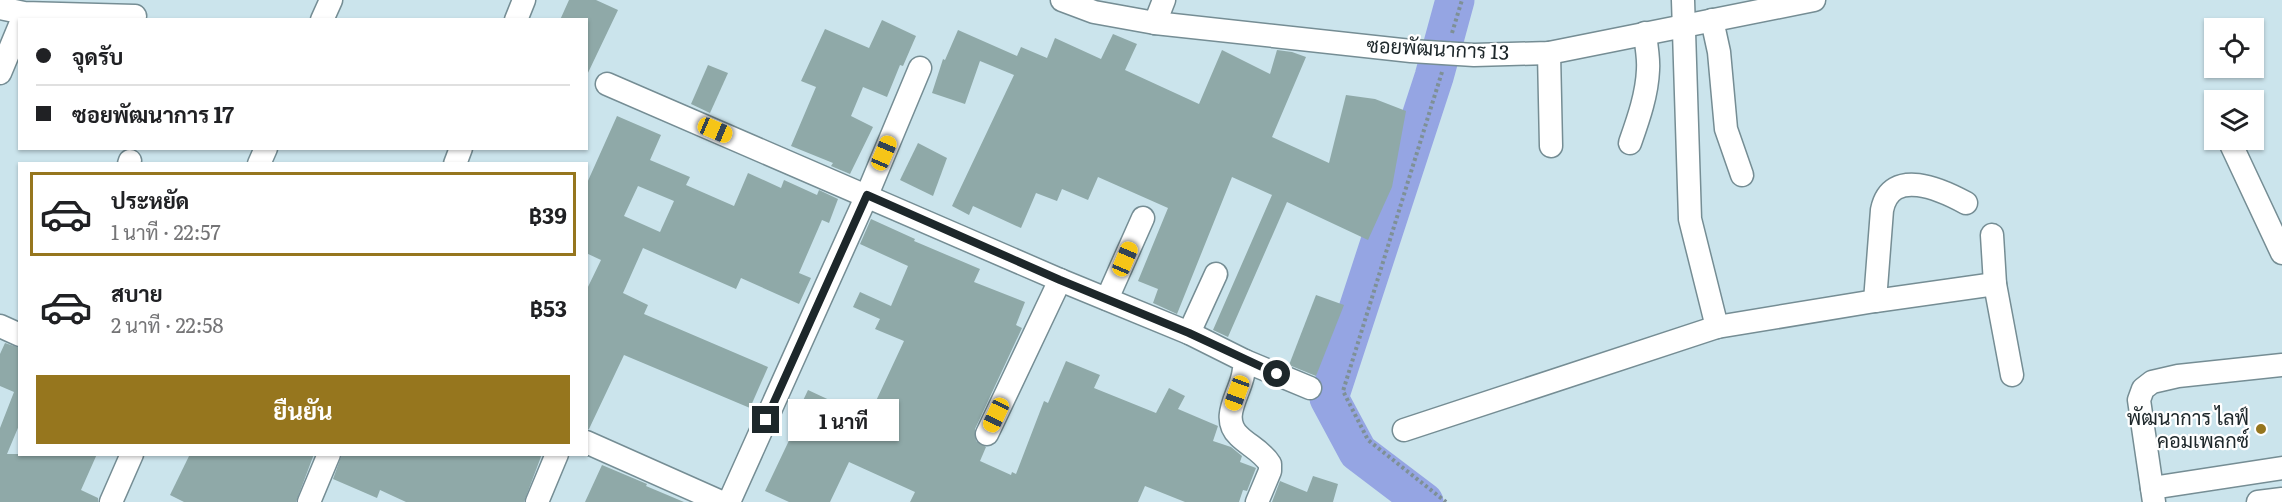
<!DOCTYPE html>
<html lang="th">
<meta charset="utf-8">
<style>
body{margin:0;font-family:Literata,Sarabun,serif;background:#f2f2f2;color:#202124;height:100vh;display:flex;flex-direction:column;font-size:22px;white-space:nowrap}
*{box-sizing:border-box;margin:0}
p{font-size:20px;color:#757577}
.icon{flex:none;width:33px;height:33px;fill:none;stroke:currentColor;stroke-width:2;stroke-linecap:round;stroke-linejoin:round}
.map{position:relative;flex:1;overflow:hidden}
.panel{position:absolute;left:18px;top:162px;width:570px;height:294px;display:flex;flex-direction:column;background:#fff;border-radius:0px;box-shadow:0 2px 4px #0004}
.panel>*{flex:none}
.banner{position:absolute;left:18px;top:18px;width:570px;height:132px;border-radius:0px;box-shadow:0 2px 4px #0004;display:grid;align-content:center;height:132px;padding:0 18px;background:#fff}
.fabs{position:absolute;left:2204px;top:18px;display:grid;gap:12px}
.fabs a{display:grid;place-items:center;width:60px;height:60px;border-radius:0px;background:#fff;box-shadow:0 2px 4px #0004;font-size:30px}
.end{position:absolute;width:27px;height:27px;margin:-14px;border:8px solid #1d272a;background:#fff;box-shadow:0 0 0 3px #fff}
.from{border-radius:50%}
.bubble{position:absolute;height:42px;border-radius:0px;background:#fff;box-shadow:0 2px 4px #0004;font-size:20px;font-weight:700;line-height:42px;text-align:center}
.car{position:absolute;width:18px;height:36px;margin:-18px -9px;border-radius:8px;box-shadow:0 0 4px 2px #0007;background:linear-gradient(#f5c518 24%,#345 0 40%,#f5c518 0 76%,#345 0 86%,#f5c518 0)}
.banner b{display:flex;align-items:center;gap:21px;height:57px;font-size:22px}
.banner b+b{border-top:2px solid #e0e0e0}
.banner i{width:15px;height:15px;background:#202124}
ul{padding:10px 0 0;list-style:none}
li{display:flex;align-items:center;gap:18px;height:84px;margin:0 12px 9px;padding:0 6px;border:3px solid transparent;border-radius:0px}
li div{flex:1}
li b{display:block;font-size:22px}
li em{font-style:normal;font-weight:700}
li.selected{border-color:#96761e}
li>.icon{width:54px;height:54px;stroke-width:1.5}
.primary-button{display:flex;gap:12px;margin-top:auto;padding:12px 18px}
.primary-button a{flex:1;height:69px;border-radius:0px;background:#96761e;color:#fff;font-size:24px;font-weight:700;line-height:69px;text-align:center}
.map>svg:first-child{display:block}
.lines{fill:none;stroke-linecap:round;stroke-linejoin:round}
.river{stroke:#95a5e3;stroke-width:39}
.building{fill:#8fa9a8;fill-rule:evenodd}
.minor-casing{stroke:#758d94;stroke-width:25}
.path{stroke:#7e9096;stroke-width:4;stroke-dasharray:3 3;stroke-linecap:butt}
.minor{stroke:#fff;stroke-width:22}
.route{stroke:#1d272a;stroke-width:8}
.poi-dot{fill:#96761e;stroke:#fff;stroke-width:2}
.labels{text-anchor:middle;stroke-width:4.5;stroke-linejoin:round;paint-order:stroke}
.street-label{font-size:20px;fill:#1d272a;stroke:#fff}
.poi-label{font-size:20px;fill:#1d272a;stroke:#fff;text-anchor:end}
</style>
<div class="map">
<svg width="2282" height="502" viewBox="0 0 2282 502">
<rect width="100%" height="100%" fill="#cbe4ec"/>
<g class="lines">
<path class="river" d="M1424 502 1358 452 1329 398 1434 77 1455 0"/>
</g>
<g class="building">
<path d="M569 0H596L618 10 586 77V20H560Z"/>
<path d="M882 20 916 36 903 66 900 65 887 97 863 87 851 116 873 127 850 174 831 166 833 163 791 146 816 87 801 81 825 29 869 48Z"/>
<path d="M958 30 1017 56 1021 47 1047 58 1055 38 1101 59 1113 34 1137 44 1125 70 1199 104 1222 50 1270 74 1277 50 1292 52 1306 57 1272 137 1329 163 1346 95 1375 99 1406 111 1392 187 1368 240 1287 202 1228 337 1213 330 1272 195 1232 177 1177 314 1153 303 1158 289 1138 281 1168 208 1098 177 1088 200 1062 189 1057 201 1036 193 1021 228 973 206 969 215 952 206 1014 75 980 61 965 104 932 93 943 59 945 60Z"/>
<path d="M708 65 728 73 710 113 691 104Z"/>
<path d="M617 116 661 135 650 160 690 177 686 185 734 206 748 173 781 188 784 180 817 195 819 190 838 199 829 223 822 220 799 273 811 278 799 304 741 278 736 289 643 248 623 293 648 305 644 314 768 367 750 408 624 355 589 429H586V291L601 260 586 253 587 183ZM638 186 674 201 660 232 624 216Z"/>
<path d="M918 143 947 158 933 196 900 180Z"/>
<path d="M871 219 915 239 914 241 980 269 974 282 1025 302 1016 325 1022 328 975 429 976 441 986 447 980 461 1011 475 1012 472 1016 474 1044 401 1048 403 1066 361 1100 375 1094 388 1156 413 1169 388 1185 396 1178 409 1218 426 1213 441 1231 447 1242 456 1240 462 1256 468 1247 491 1243 490 1239 502H1185L1145 486 1138 502H910L915 492 849 462 830 502H789L765 491 794 430 790 428 808 390 868 418 904 341 875 329 880 319 853 307 860 292 891 306 908 266 860 244Z"/>
<path d="M1316 295 1344 305 1316 376 1289 365Z"/>
<path d="M5 343 20 348V423L7 454H97L81 490 98 498V502H0V428L14 392 0 386V354Z"/>
<path d="M190 454H314L296 502H184L170 495Z"/>
<path d="M342 454H542L524 502H406L380 490 377 498 333 479Z"/>
<path d="M602 465 647 484 646 486 684 502H585Z"/>
<path d="M1313 476 1338 484 1333 502H1272L1280 481 1307 492Z"/>
</g>
<g class="lines">
<defs>
<g id="minor">
<path d="M1062 0 1094 12 1155 23 1411 51 1474 55 1549 53 1814 0"/>
<path d="M1683 0 1690 219 1717 327"/>
<path d="M0 8 24 13 135 16"/>
<path d="M322 20 331 0"/>
<path d="M516 20 524 0"/>
<path d="M1712 20 1719 52 1726 129 1742 175"/>
<path d="M1155 23 1164 0"/>
<path d="M1549 53 1551 146"/>
<path d="M0 73 20 25"/>
<path d="M607 84 1060 280 1189 333 1245 361C1244 367 1244 373 1242 379 1237 398 1221 419 1239 436 1249 446 1262 451 1270 464V471L1257 502"/>
<path d="M2229 140 2282 253"/>
<path d="M1630 143C1638 120 1647 95 1648 70 1649 58 1646 45 1645 33"/>
<path d="M129 164 130 161"/>
<path d="M259 164 266 148"/>
<path d="M455 164 461 148"/>
<path d="M1992 235 1995 284 2012 375"/>
<path d="M1107 299 1143 218"/>
<path d="M1875 301 1882 210C1891 166 1942 190 1966 203"/>
<path d="M0 326 20 335"/>
<path d="M1189 333 1216 274"/>
<path d="M1245 361 1310 388"/>
<path d="M1404 430 1717 327 1875 301 1995 284"/>
<path d="M987 434 1060 280"/>
<path d="M586 442 721 502"/>
<path d="M2152 488 2282 468"/>
<path d="M111 502 132 454"/>
<path d="M309 502 329 454"/>
<path d="M537 502 557 454"/>
<path d="M729 502 867 195 920 68"/>
<path d="M2154 502 2139 400 2143 389 2152 382 2178 376 2282 365"/>
<path d="M2258 502 2282 499"/>
</g>
</defs>
<use href="#minor" class="minor-casing"/>
<g class="path">
<path d="M1452 33 1462 0"/>
<path d="M1442 72 1343 391 1368 440 1446 502"/>
</g>
<use href="#minor" class="minor"/>
</g>
<g class="lines">
<path class="route" d="M766 420 867 195 1060 280 1189 333 1277 374"/>
</g>
<circle class="poi-dot" cx="2261" cy="429" r="6"/>
<g class="labels">
<g class="street-label">
<text transform="translate(1438 49) rotate(3)" y="7">ซอยพัฒนาการ 13</text>
</g>
<g class="poi-label">
<text x="2249" y="425">พัฒนาการ ไลฟ์<tspan x="2249" dy="23">คอมเพลกซ์</tspan></text>
</g>
</g>
</svg>
<div class="fabs">
<a><svg class="icon" aria-label="locate" viewBox="0 0 24 24"><circle cx="12" cy="12" r="6"/><path d="M12 2v4M12 18v4M2 12h4M18 12h4"/></svg></a>
<a><svg class="icon" aria-label="layers" viewBox="0 0 24 24"><path d="M12 4l9 5-9 5-9-5zM3 14l9 5 9-5"/></svg></a>
</div>
<i class="end from" style="left:1277px;top:374px"></i>
<i class="end" style="left:766px;top:420px"></i>
<div class="bubble" style="left:788px;top:399px;width:111px">1 นาที</div>
<i class="car" style="left:715px;top:130px;rotate:113deg"></i>
<i class="car" style="left:884px;top:153px;rotate:23deg"></i>
<i class="car" style="left:1125px;top:259px;rotate:23deg"></i>
<i class="car" style="left:1237px;top:393px;rotate:200deg"></i>
<i class="car" style="left:996px;top:415px;rotate:205deg"></i>
<div class="banner">
<b><i class="from"></i>จุดรับ</b>
<b><i></i>ซอยพัฒนาการ 17</b>
</div>
<section class="panel">
<ul>
<li class="selected"><svg class="icon" aria-label="car" viewBox="0 0 24 24"><path d="M5 17H2v-5l4-1 3-4h7l3 4 3 1v5h-3M9 17h6M6 11h13"/><circle cx="7" cy="17" r="2"/><circle cx="17" cy="17" r="2"/></svg><div><b>ประหยัด</b><p>1 นาที · 22:57</p></div><em>฿39</em></li>
<li><svg class="icon" aria-label="car" viewBox="0 0 24 24"><path d="M5 17H2v-5l4-1 3-4h7l3 4 3 1v5h-3M9 17h6M6 11h13"/><circle cx="7" cy="17" r="2"/><circle cx="17" cy="17" r="2"/></svg><div><b>สบาย</b><p>2 นาที · 22:58</p></div><em>฿53</em></li>
</ul>
<div class="primary-button"><a>ยืนยัน</a></div>
</section>
</div>
